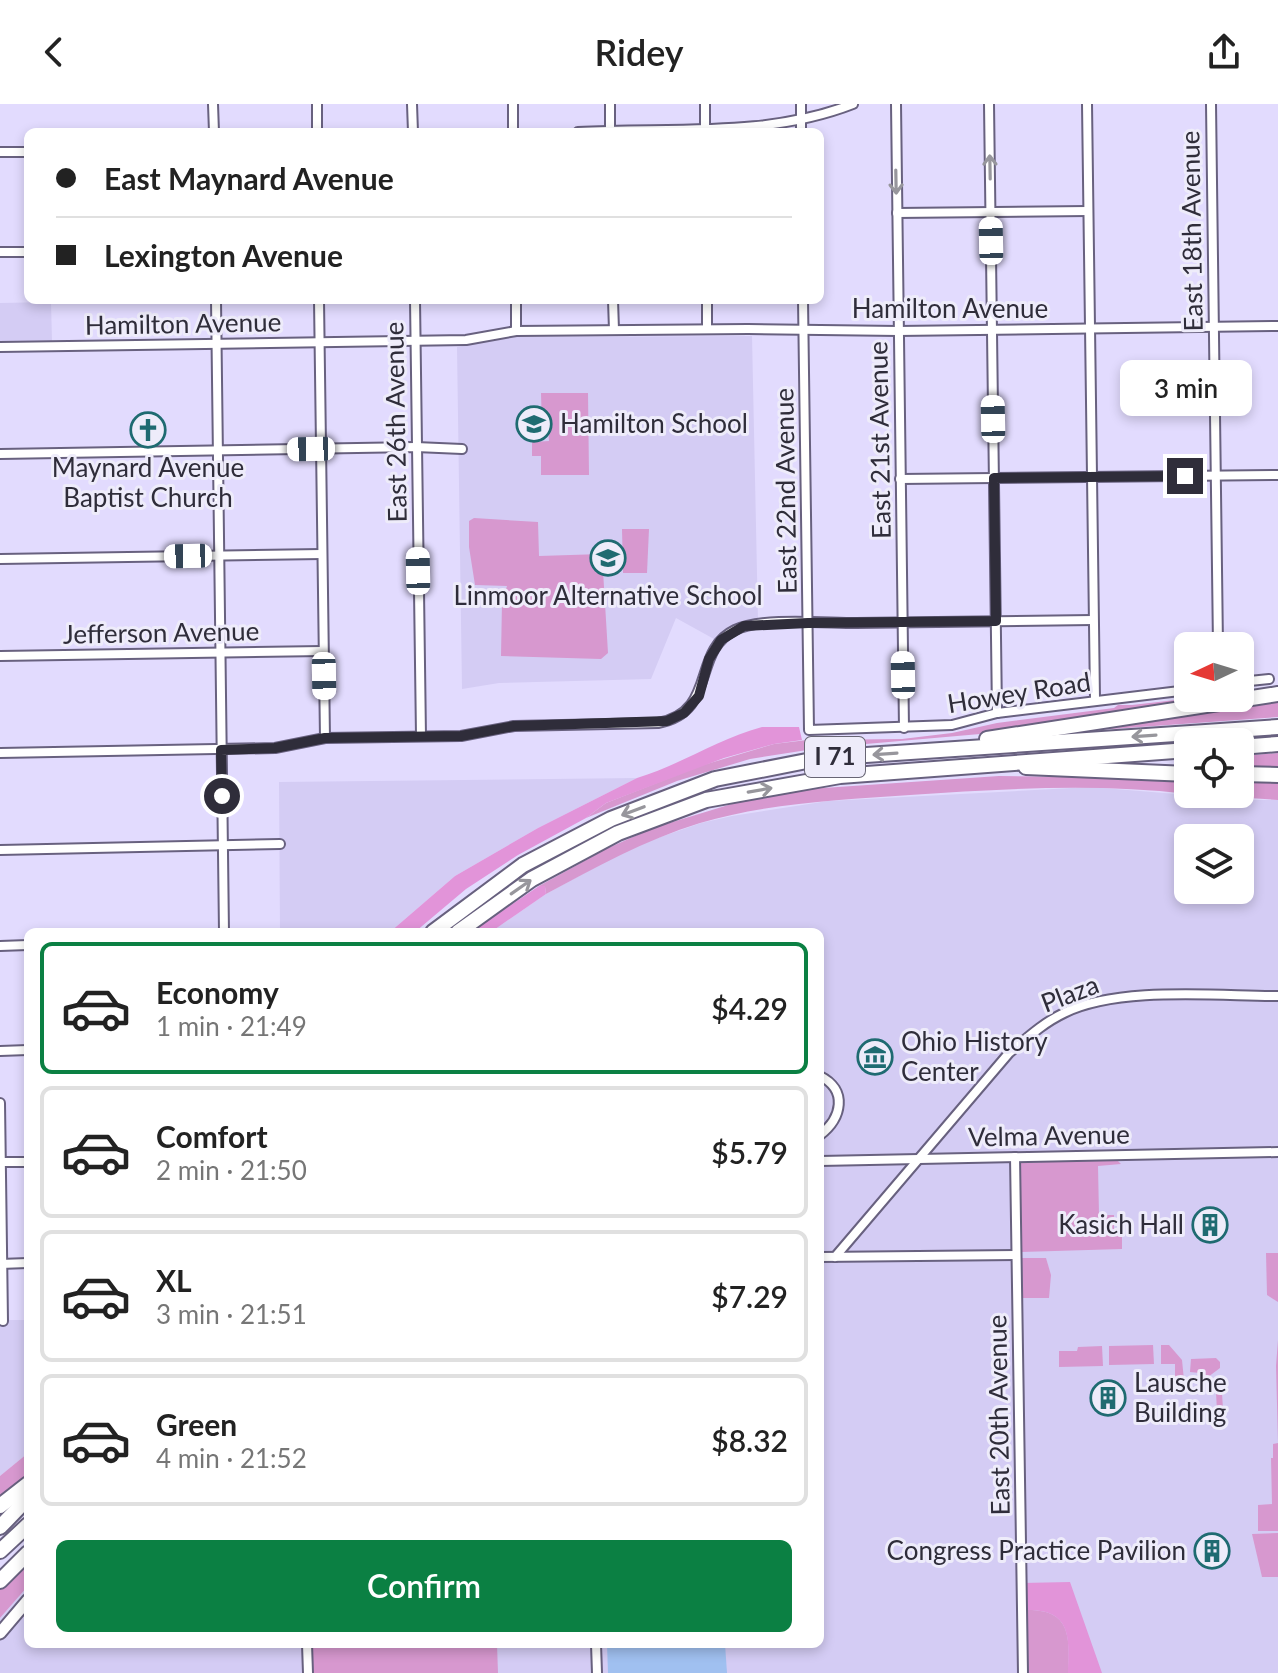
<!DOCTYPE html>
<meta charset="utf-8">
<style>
body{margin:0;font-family:Lato,sans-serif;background:#f2f2f2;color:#222;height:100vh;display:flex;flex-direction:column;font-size:30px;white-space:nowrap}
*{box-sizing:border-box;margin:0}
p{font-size:26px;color:#767676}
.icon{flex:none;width:44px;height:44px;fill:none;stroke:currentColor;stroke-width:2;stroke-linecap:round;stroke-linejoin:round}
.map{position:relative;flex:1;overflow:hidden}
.details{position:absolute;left:24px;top:824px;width:800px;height:720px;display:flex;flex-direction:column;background:#fff;border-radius:12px;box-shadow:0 4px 12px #0003}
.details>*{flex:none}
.banner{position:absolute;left:24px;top:24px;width:800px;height:176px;border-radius:12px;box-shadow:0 4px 12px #0003;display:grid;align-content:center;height:176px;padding:0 32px;background:#fff}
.needle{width:52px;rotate:266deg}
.fabs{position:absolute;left:1174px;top:528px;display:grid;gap:16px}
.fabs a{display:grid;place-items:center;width:80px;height:80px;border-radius:12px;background:#fff;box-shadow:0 4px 12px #0003;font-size:40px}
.end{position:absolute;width:36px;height:36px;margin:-18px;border:10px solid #2f2d3a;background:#fff;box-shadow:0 0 0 4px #fff}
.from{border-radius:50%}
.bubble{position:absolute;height:56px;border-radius:12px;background:#fff;box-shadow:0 4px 12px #0003;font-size:26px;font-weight:600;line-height:56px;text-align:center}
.car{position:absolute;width:24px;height:48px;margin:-24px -12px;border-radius:10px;box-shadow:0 0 6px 2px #0007;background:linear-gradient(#fff 24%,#345 0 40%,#fff 0 76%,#345 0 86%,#fff 0)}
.banner b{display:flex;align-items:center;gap:28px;height:76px;font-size:30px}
.banner b+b{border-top:2px solid #e0e0e0}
.banner i{width:20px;height:20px;background:#222}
ul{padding:14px 0 0;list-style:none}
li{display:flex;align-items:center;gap:24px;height:132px;margin:0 16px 12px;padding:0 16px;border:4px solid #e0e0e0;border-radius:12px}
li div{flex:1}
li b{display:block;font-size:30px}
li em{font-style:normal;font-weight:600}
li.current{border-color:#0b8043}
li>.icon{width:72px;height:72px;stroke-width:1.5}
.cta{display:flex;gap:16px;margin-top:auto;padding:16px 32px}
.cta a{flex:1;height:92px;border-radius:12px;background:#0b8043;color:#fff;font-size:32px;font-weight:600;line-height:92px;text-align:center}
header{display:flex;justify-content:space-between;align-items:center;height:104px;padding:0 32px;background:#fff;font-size:36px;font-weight:600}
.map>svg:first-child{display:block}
.built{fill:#d4ccf4;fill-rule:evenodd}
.green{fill:#d798cf}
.forest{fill:#e294d9}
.water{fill:#a0c0f0}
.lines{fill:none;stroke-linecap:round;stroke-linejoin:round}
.street-casing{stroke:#68617f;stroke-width:12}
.secondary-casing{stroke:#68617f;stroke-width:15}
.highway-casing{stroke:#68617f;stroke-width:18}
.street{stroke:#fff;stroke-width:8}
.secondary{stroke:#fff;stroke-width:11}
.highway{stroke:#fff;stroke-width:14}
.oneway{stroke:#97969c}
.route{stroke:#2f2d3a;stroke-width:10}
.labels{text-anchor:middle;stroke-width:6;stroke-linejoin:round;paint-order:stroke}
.shield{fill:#eeecfa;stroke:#686674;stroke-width:2}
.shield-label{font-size:24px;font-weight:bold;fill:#2f2d3a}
.street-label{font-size:26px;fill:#2f2d3a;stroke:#eeecfa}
.poi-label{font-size:26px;fill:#2f2d3a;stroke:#eeecfa;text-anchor:start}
</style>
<header><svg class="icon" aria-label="back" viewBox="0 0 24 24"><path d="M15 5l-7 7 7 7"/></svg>Ridey<svg class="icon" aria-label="share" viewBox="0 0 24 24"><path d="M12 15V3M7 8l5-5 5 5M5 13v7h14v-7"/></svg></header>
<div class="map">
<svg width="1278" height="1569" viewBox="0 0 1278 1569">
<rect width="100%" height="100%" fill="#e2dbfe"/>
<g class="built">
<path d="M51 198 52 237H0V199Z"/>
<path d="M752 232 758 517 743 519 714 535 676 514 651 575 499 579 462 585 457 243 515 233Z"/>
<path d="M637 674 538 724 455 772 390 828H280L279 678Z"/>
<path d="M1091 683 1249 696H1278V1569H0V1514L28 1482V1540H820V828H491L546 790 608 756 646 738 701 719 732 712 828 697ZM1188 734H1240V786H1188Z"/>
<path d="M0 1216H28V1349L0 1372Z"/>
</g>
<g class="green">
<path d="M541 289H588L589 371H541V352H532V338L549 337 548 325H542Z"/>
<path d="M474 414 538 418 539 452 602 450 608 549 601 555 501 552 502 498 507 482 475 481 469 443V417Z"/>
<path d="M622 425H649L647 469H623Z"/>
<path d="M1193 594H1217L980 630 820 644 750 655 677 677 586 714 606 699 700 662 774 640 807 636 902 635 952 629 997 619 1114 604 1118 601H1132Z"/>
<path d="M1278 594V613L1043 630Z"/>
<path d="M1278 649V666L1240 665V652Z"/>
<path d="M1240 670 1278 671V696L1190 690H1240Z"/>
<path d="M999 672 1147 674 1188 672V690C1095 679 1003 685 910 691 840 696 767 699 700 719 645 736 596 763 546 790L545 783 539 782 606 745 653 724 748 695 794 686Z"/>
<path d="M1116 1055 1121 1060 1098 1062 1099 1111H1114V1126H1122V1145L1021 1148 1020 1059Z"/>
<path d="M1266 1149H1278V1198L1267 1191Z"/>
<path d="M1020 1154H1046L1051 1171 1049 1194H1020Z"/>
<path d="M1278 1236V1427H1258V1401L1272 1400 1271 1354H1273V1340L1278 1339 1276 1262Z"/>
<path d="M1153 1241 1154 1260 1109 1261V1242Z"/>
<path d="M1161 1241H1169L1182 1256 1184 1276 1181 1280H1175V1260H1161Z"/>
<path d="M1102 1242 1103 1262 1059 1263V1247H1077L1078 1243Z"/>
<path d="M1216 1254 1220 1258V1264L1208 1273 1200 1269 1190 1268 1191 1255Z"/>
<path d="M1217 1273 1221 1274 1224 1320 1221 1323 1212 1324 1209 1312 1217 1308 1216 1288 1208 1283V1280Z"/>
<path d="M28 1349V1372L0 1397V1372Z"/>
<path d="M1278 1429V1473H1262L1252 1430Z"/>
<path d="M28 1458V1482L0 1514V1486Z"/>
<path d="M1023 1506C1070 1504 1070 1530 1068 1569H1023Z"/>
<path d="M312 1540H497L498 1569H313Z"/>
</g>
<g class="forest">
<path d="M762 623H799L802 636 774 640 724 654 606 699 586 714 518 751 466 785 415 828H390L455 772 538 724 637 674C680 661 718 635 762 623Z"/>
<path d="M539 782H545L546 790 491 828H471Z"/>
<path d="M1070 1478 1102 1569H1068C1070 1530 1070 1504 1023 1506L1022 1479Z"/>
</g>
<path class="water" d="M607 1540H725L727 1569H608Z"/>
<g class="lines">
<defs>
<g id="street">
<path d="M213 0 214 28"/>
<path d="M317 0V28"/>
<path d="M412 0 413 28"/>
<path d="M513 0V28"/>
<path d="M610 0V28"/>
<path d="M705 0V28"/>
<path d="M801 0V28"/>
<path d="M896 0 904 624"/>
<path d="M989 0 997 609"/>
<path d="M1087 0 1095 595"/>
<path d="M1211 0 1218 542"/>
<path d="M578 28C670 23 766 34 853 0"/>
<path d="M0 48H28"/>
<path d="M897 109 1088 107"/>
<path d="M0 148H28"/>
<path d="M216 196 224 828"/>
<path d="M319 196 325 634"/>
<path d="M415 196 421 632"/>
<path d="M516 196V227"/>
<path d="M613 196 614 226"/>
<path d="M707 196V225"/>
<path d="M803 196 809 626 952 621 997 609 1188 586"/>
<path d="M0 243 466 236 516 227 748 225 898 227 1278 222"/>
<path d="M0 350 416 343 462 345"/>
<path d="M900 375 1278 371"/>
<path d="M0 455 322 450"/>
<path d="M0 552 323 547"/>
<path d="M1240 578 1269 575"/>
<path d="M0 649 275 644 325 634 461 632 514 622 658 619C718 608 691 547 735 526 762 513 824 519 856 519 935 518 1014 517 1093 516"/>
<path d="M0 746 280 740"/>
<path d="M0 842 28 841"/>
<path d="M0 947 28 946"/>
<path d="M820 972C848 986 842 1014 820 1031"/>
<path d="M0 999 3 1217"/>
<path d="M1015 1053 1023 1569"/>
<path d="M820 1057 1278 1048"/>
<path d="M0 1058H28"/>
<path d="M820 1153 1016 1151"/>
<path d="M835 1153 1009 949C1027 934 1043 919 1064 909 1118 882 1217 892 1278 892"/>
<path d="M0 1160 28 1159"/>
<path d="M307 1540 308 1569"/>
<path d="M596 1540 597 1569"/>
</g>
<path id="secondary" d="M0 1529 28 1496"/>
<g id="highway">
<path d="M987 635 1278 590"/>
<path d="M1240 643 1278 640"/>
<path d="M1026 663 1188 670"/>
<path d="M1240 670 1278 671"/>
<path d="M433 828 523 761 611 715 715 675 822 654 1278 623"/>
<path d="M458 828 532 775 618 729 706 696 840 672 1188 646"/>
<path d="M0 1402 28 1380"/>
<path d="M0 1423 28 1394"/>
<path d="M0 1447 28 1421"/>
<path d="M0 1477 28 1449"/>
</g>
</defs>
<use href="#street" class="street-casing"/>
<use href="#secondary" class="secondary-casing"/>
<use href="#highway" class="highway-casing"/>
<use href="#street" class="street"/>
<use href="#secondary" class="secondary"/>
<use href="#highway" class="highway"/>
</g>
<defs><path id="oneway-shaft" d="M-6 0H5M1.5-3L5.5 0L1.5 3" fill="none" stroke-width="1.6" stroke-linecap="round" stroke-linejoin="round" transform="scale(2)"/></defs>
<g class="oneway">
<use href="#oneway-shaft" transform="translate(990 63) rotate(-91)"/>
<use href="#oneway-shaft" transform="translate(896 78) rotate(89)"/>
<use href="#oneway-shaft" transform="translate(1144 632) rotate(176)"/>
<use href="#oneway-shaft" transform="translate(885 650) rotate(176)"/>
<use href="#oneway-shaft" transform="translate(760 686) rotate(-10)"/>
<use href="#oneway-shaft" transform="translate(633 707) rotate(159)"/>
<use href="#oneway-shaft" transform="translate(521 783) rotate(-35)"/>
</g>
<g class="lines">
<path class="route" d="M222 692 221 646 275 644 325 634 461 632 514 622 667 617 684 609 699 592 709 555 721 536 744 522 808 519 996 517 994 374 1185 372"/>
</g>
<defs>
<symbol id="school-ring" viewBox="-11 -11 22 22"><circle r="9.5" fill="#eeecfa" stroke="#1f6b71" stroke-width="1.5"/><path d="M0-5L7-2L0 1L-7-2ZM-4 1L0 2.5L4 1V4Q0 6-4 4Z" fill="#1f6b71"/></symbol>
<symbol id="church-ring" viewBox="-11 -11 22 22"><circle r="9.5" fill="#eeecfa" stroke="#1f6b71" stroke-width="1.5"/><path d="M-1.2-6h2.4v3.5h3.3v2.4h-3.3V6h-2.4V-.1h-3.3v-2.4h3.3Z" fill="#1f6b71"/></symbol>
<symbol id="museum-ring" viewBox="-11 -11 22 22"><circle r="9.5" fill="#eeecfa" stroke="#1f6b71" stroke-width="1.5"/><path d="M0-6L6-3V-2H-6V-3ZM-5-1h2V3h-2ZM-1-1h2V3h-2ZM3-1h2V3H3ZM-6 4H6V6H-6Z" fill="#1f6b71"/></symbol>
<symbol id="building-ring" viewBox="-11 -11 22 22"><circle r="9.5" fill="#eeecfa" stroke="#1f6b71" stroke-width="1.5"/><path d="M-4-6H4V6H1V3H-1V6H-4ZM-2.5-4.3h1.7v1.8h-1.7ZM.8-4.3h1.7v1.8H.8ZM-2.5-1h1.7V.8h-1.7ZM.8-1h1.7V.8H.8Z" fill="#1f6b71"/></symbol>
</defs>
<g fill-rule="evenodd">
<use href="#school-ring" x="514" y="300" width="40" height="40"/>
<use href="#church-ring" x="128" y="306" width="40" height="40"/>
<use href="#school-ring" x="588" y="434" width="40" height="40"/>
<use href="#museum-ring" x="855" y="933" width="40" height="40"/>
<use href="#building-ring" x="1190" y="1101" width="40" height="40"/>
<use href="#building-ring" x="1088" y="1274" width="40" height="40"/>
<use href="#building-ring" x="1192" y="1427" width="40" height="40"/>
</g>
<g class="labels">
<rect class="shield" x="805" y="633" width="60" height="40" rx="6"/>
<g class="shield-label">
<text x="835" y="661">I 71</text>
</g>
<g class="street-label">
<text transform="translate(1192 127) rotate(-91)" y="9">East 18th Avenue</text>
<text x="950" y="214">Hamilton Avenue</text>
<text transform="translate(183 220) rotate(-1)" y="9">Hamilton Avenue</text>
<text transform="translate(396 318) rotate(-91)" y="9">East 26th Avenue</text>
<text transform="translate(880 336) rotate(-91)" y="9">East 21st Avenue</text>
<text transform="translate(786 387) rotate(-91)" y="9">East 22nd Avenue</text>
<text transform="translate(161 529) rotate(-1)" y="9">Jefferson Avenue</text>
<text transform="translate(1019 589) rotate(-9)" y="9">Howey Road</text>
<text transform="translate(1070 890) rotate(-21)" y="9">Plaza</text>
<text transform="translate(1049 1032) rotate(-1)" y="9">Velma Avenue</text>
<text transform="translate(999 1311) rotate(-91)" y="9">East 20th Avenue</text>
</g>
<g class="poi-label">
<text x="560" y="329">Hamilton School</text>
<text x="148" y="373" text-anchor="middle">Maynard Avenue<tspan x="148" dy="30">Baptist Church</tspan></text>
<text x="608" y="501" text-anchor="middle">Linmoor Alternative School</text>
<text x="901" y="947">Ohio History<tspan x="901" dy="30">Center</tspan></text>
<text x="1184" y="1130" text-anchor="end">Kasich Hall</text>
<text x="1134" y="1288">Lausche<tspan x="1134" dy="30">Building</tspan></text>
<text x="1186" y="1456" text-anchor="end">Congress Practice Pavilion</text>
</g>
</g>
</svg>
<div class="fabs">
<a><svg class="needle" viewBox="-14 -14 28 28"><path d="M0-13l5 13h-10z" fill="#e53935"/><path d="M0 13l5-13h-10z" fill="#767676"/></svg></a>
<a><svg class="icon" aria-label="locate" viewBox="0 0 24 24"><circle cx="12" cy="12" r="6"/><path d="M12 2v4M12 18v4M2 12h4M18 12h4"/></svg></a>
<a><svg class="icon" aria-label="layers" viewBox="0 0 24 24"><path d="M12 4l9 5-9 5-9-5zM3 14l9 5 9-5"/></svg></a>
</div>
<i class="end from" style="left:222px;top:692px"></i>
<i class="end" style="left:1185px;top:372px"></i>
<div class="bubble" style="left:1120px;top:256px;width:132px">3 min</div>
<i class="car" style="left:991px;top:137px;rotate:359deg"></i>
<i class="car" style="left:993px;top:315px;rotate:359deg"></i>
<i class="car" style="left:311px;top:345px;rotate:269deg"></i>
<i class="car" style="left:188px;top:452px;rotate:269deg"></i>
<i class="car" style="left:418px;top:467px;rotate:359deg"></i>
<i class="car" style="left:903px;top:571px;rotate:359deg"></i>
<i class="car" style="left:324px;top:572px;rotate:179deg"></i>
<div class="banner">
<b><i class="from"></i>East Maynard Avenue</b>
<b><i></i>Lexington Avenue</b>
</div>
<section class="details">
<ul>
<li class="current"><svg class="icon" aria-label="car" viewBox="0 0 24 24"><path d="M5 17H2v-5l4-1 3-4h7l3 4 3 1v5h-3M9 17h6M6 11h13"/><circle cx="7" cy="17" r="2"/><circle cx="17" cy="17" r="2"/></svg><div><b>Economy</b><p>1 min · 21:49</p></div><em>$4.29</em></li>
<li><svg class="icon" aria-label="car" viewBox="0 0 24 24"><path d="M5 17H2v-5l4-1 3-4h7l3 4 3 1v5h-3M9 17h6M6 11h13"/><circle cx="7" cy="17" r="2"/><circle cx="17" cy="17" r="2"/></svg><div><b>Comfort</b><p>2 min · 21:50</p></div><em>$5.79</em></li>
<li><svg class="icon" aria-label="car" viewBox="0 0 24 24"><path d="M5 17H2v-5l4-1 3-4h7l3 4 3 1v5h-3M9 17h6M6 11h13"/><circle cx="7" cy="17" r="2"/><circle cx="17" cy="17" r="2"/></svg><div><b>XL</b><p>3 min · 21:51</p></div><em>$7.29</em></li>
<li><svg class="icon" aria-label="car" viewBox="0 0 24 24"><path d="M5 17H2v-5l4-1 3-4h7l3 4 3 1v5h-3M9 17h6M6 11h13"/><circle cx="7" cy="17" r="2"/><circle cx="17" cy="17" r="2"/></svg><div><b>Green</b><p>4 min · 21:52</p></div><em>$8.32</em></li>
</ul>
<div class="cta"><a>Confirm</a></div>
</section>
</div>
